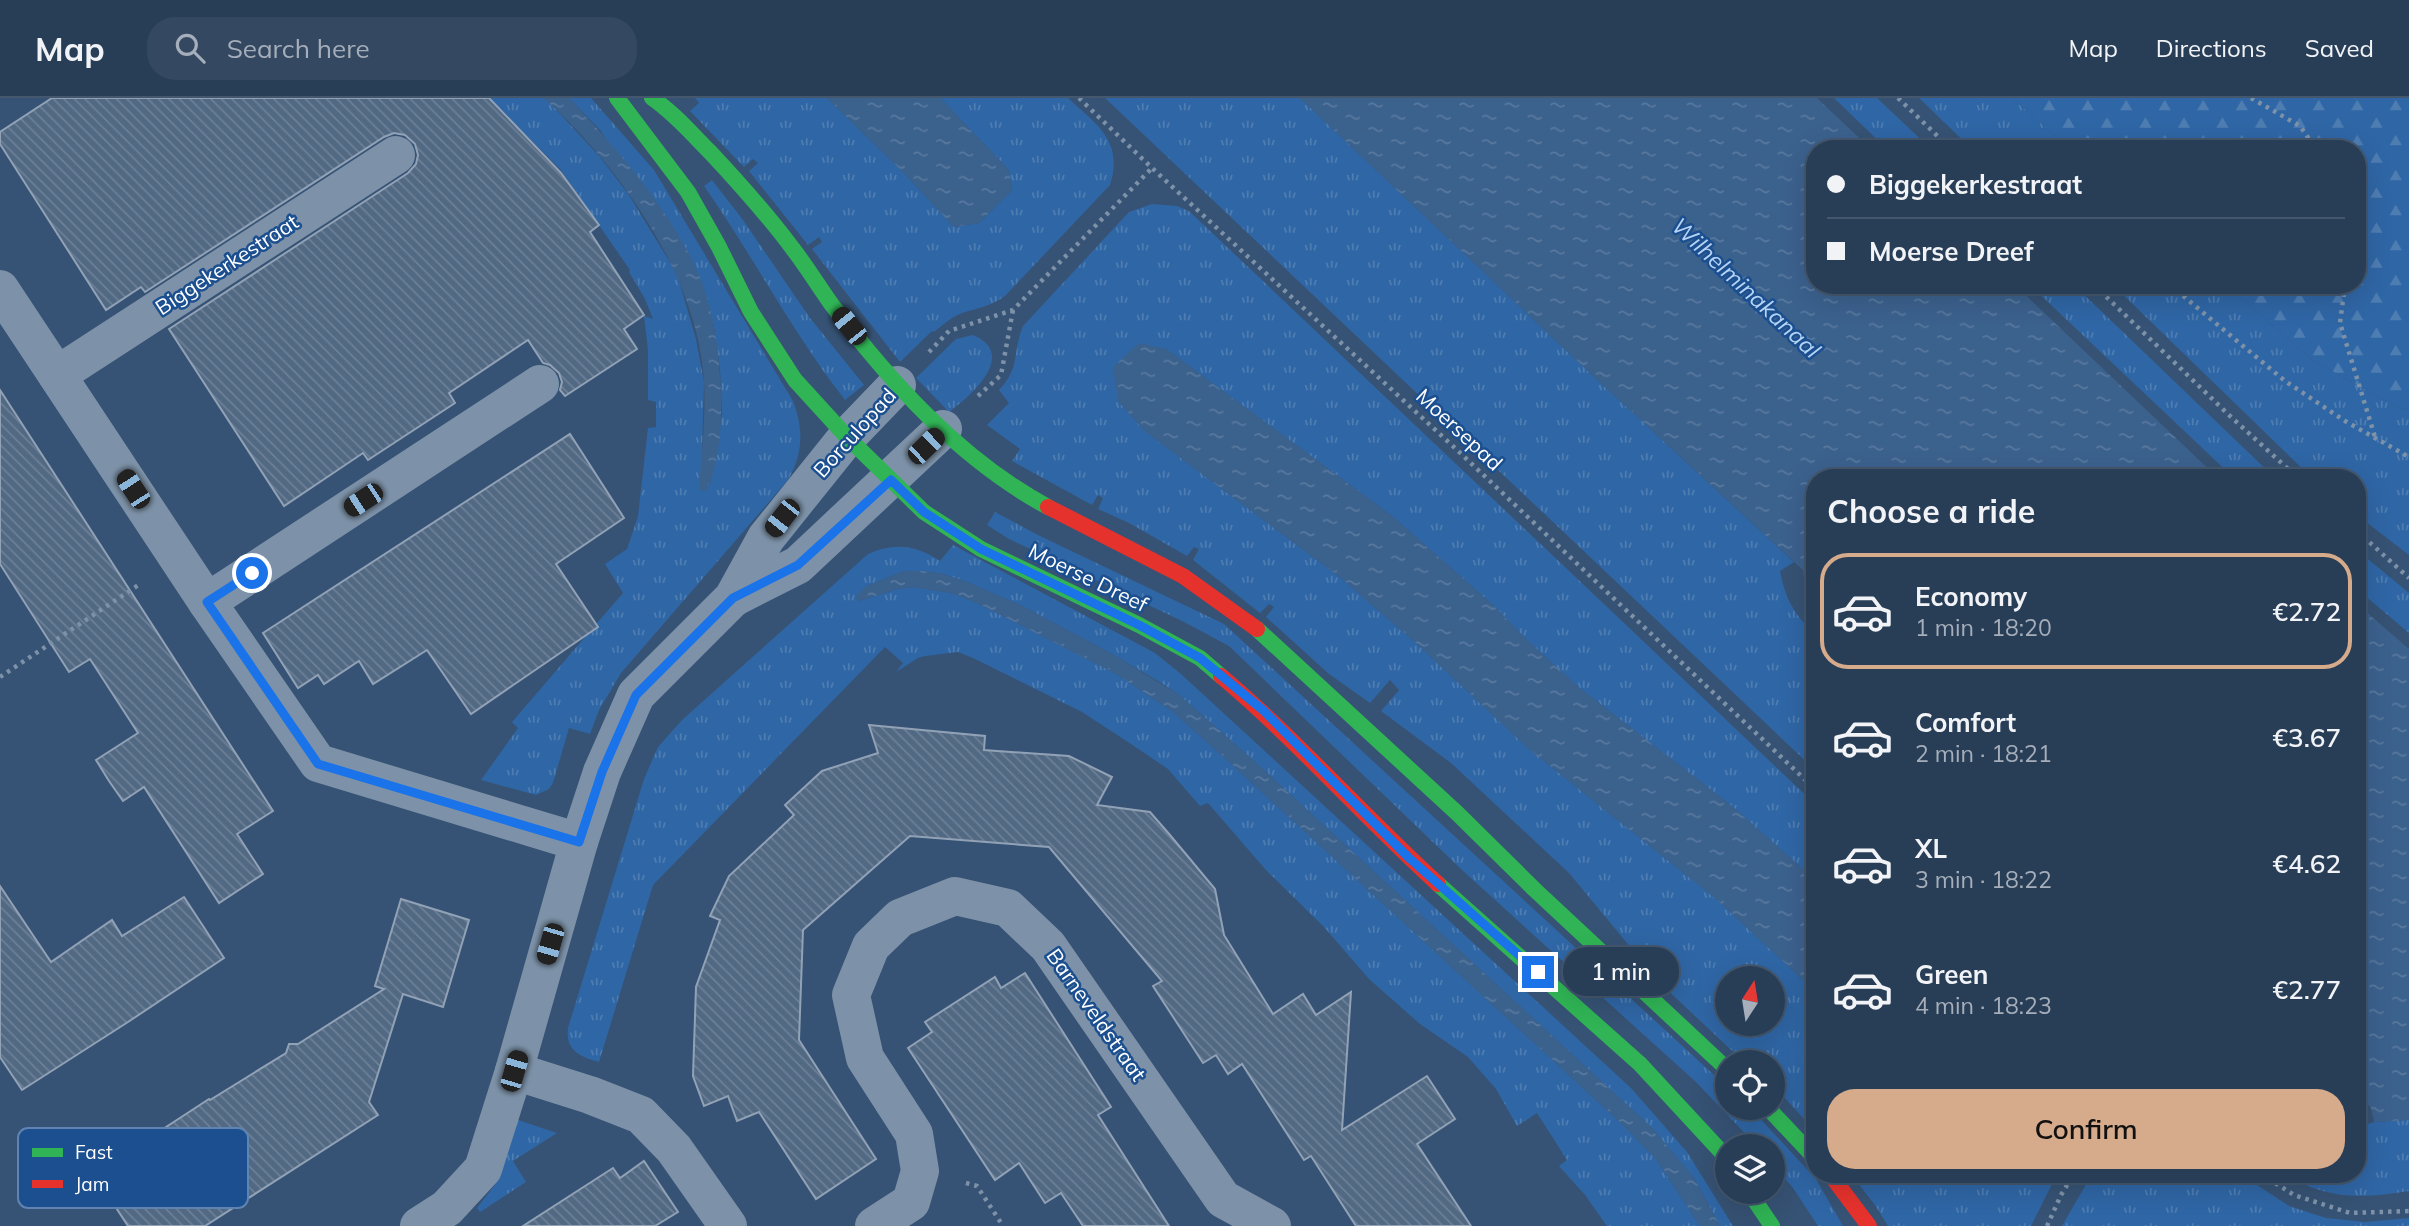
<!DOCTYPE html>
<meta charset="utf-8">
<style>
body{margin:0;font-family:Mulish,sans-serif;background:#344961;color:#f1f3f6;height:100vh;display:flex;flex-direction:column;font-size:26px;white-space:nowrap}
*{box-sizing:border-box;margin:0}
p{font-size:23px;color:#a5aeba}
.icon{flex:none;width:38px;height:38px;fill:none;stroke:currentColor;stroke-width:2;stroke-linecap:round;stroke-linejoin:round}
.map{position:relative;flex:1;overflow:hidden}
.sheet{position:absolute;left:1806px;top:371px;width:560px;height:714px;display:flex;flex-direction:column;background:#283e57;border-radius:28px;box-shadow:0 7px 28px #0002,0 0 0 2px #44576d}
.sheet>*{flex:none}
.banner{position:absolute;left:1806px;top:42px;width:560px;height:154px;border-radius:28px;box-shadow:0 7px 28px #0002,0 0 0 2px #44576d;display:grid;align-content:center;height:154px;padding:0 21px;background:#283e57}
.needle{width:46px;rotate:12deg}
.tools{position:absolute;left:1715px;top:868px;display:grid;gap:14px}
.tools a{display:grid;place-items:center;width:70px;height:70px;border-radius:50%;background:#283e57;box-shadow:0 7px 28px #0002,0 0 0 2px #44576d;font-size:35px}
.end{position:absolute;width:32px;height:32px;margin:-16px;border:9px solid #1a73e8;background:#fff;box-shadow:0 0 0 4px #fff}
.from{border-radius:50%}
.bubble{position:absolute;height:49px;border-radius:24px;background:#283e57;box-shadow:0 7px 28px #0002,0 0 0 2px #44576d;font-size:23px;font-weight:600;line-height:49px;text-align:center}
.car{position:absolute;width:21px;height:42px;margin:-21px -10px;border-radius:9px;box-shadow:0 0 5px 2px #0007;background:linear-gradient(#222 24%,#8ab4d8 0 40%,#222 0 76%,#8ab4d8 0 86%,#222 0)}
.banner b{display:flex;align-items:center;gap:24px;height:66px;font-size:26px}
.banner b+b{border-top:2px solid #44576d}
.banner i{width:18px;height:18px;background:#f1f3f6}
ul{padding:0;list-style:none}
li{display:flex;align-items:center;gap:21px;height:116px;margin:0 14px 10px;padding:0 7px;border:4px solid transparent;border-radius:28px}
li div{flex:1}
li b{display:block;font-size:26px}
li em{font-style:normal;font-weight:600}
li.selected{border-color:#d6ab8b}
li>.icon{width:63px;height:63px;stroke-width:1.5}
h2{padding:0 21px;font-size:32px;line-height:84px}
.primary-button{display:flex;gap:14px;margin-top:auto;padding:14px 21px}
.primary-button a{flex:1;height:80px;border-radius:28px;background:#d6ab8b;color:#111;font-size:28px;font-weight:600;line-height:80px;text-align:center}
header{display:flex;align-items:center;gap:42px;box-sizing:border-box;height:98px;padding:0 35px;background:#283e57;border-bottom:2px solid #44576d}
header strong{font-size:33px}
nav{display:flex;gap:38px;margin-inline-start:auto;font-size:24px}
.search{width:490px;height:63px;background:#344961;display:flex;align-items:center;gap:18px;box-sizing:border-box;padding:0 24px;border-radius:28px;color:#a5aeba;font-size:26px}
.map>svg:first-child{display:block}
.grass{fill:url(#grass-tufts);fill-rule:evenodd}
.forest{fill:url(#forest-firs)}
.water{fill:url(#water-ripples)}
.building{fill:url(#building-back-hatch);stroke:#92a2b6;stroke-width:2}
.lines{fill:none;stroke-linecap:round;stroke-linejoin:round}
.path{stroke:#7d92a8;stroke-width:4.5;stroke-dasharray:3.5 5;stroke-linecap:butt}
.street{stroke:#7d92a8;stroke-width:38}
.fast{stroke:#30b455;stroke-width:16}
.jam{stroke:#e5322d;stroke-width:16}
.route{stroke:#1a73e8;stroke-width:9}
.labels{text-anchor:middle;stroke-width:5;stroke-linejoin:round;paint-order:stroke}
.street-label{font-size:21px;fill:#fff;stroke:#1b4f8f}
.water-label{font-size:23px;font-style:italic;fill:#b5d3f5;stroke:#1b4f8f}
.key{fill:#1b4f8f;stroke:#5f84b1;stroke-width:2}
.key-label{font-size:19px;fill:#fff}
</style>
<header>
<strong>Map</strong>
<div class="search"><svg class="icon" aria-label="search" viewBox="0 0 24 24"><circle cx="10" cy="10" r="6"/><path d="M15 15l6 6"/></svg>Search here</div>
<nav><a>Map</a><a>Directions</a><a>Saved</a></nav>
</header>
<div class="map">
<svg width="2409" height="1128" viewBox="0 0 2409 1128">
<defs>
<pattern id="grass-tufts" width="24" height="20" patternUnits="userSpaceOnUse" patternTransform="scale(1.75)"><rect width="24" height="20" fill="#2f66a5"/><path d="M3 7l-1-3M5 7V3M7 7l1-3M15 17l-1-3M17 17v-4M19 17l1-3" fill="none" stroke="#4e7db2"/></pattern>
<pattern id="forest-firs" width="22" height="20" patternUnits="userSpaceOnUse" patternTransform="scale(1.75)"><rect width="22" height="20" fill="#2f66a5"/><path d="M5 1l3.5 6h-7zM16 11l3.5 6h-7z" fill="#4e7db2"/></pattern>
<pattern id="water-ripples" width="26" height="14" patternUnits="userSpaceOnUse" patternTransform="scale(1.75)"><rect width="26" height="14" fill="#3b618d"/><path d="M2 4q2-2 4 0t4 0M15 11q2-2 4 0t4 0" fill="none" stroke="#58799e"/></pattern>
<pattern id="building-back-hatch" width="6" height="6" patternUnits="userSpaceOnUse" patternTransform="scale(1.75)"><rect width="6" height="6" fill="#526984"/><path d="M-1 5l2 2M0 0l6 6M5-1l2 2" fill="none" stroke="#6c8096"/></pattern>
</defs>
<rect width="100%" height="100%" fill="#365274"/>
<g class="grass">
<path d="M489 0H544L551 6 600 59 629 97 677 176 696 241 704 284 701 392 710 386 722 316 720 271 714 229 700 182 600 32 569 0H591L654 72 793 303C804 331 803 356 788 382L621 575 599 612 590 636 569 630 553 685 549 691 536 697 481 682 518 630 512 624 623 495 605 466 627 451 638 418 648 330 656 329V304L648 302V252L644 218 653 221 645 201 629 174 630 172 561 72Z"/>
<path d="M695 0H827L905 76 954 129 979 125 1012 92 1009 73 1005 68 940 0H1068C1097 27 1124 43 1110 87L1005 198C991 208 978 210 962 215 951 219 943 227 934 234L932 233 900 264 812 151 822 144 819 139 808 147 749 73 758 65 753 61 744 69 690 13 699 5Z"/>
<path d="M1105 0H1300L1591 276 1794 464 1780 473C1786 503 1794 515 1815 537V672Z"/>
<path d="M1834 0H1877L1931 51H1887Z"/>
<path d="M1919 0H2012L2070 51H1972Z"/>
<path d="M712 82 743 122 810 220 864 287 845 302C792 234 753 158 704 88Z"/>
<path d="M1152 106 1177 108 1189 113 1815 706V782L1733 709 1577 588 1526 541 1494 508 1392 418 1166 251 1118 303 1146 334 1341 480 1415 544 1529 651 1715 800 1815 893V1033L1773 987V964H1744L1661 886 1569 775 1451 665 1381 613 1399 592 1390 582 1370 605 1329 576 1266 519 1274 509 1269 506 1260 515 1193 462 1199 451 1194 449 1187 458 1129 425 1098 411 1103 400 1098 397 1092 407 1012 363 1020 351 987 327 1009 305 999 292C1021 269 1012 254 1023 228L1129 114ZM1727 880H1773V926H1727Z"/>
<path d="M2030 187H2074L2275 380H2234Z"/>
<path d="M2113 187H2226L2312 262 2399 310 2409 312V457L2357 417V380H2312Z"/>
<path d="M973 237C1018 256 972 297 949 314L916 280 956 241Z"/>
<path d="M995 414 1038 437 1224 526 1727 989V1010H1749L1753 1013 1816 1081 1843 1128H1818L1793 1090 1773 1067V1048H1757L1697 985 1463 773 1229 548 1184 524 1009 441 987 427Z"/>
<path d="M953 447 1155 555 1181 576 1631 990 1687 1054 1733 1128H1720L1694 1080 1652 1030 1253 662 1178 596 1158 583 1112 556 1024 509 967 484 943 476 923 473H904L867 488 859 503 897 491 913 489 952 495 975 504 1115 575 1172 613 1226 661 1623 1027 1656 1061 1700 1128H1607L1585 1097 1559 1068 1567 1062 1537 1015 1517 1028 1496 991 1468 959 1420 926 1369 881 1324 829 1265 771 1208 705 1200 708 1168 671 1134 648 1082 614 973 560 958 554 925 558 918 560 896 574 903 565 885 549 653 787 599 964C581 959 565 953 568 930L644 681 658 649 682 622 868 456C894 444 917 447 940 463Z"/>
<path d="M2357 452 2409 495V535L2357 491Z"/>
<path d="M518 1022 557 1035 513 1063 526 1084 480 1114 477 1110 497 1084Z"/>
<path d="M2409 1022V1093C2364 1100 2326 1103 2287 1076H2357V1023L2363 1028 2374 1024Z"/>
<path d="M1851 1076H2057L2031 1128H1888L1875 1107Z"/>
<path d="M2092 1076H2240L2289 1108 2326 1120 2365 1124 2409 1120V1128H2062Z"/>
</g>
<path class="forest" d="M2012 0H2409V312L2399 310 2312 262 2226 187H2357V51H2070Z"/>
<g class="water">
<path d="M544 0H569C617 51 675 117 701 182 715 219 720 259 721 298 722 325 719 369 706 393L700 392V380C702 349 706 316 704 284 698 178 620 69 544 0Z"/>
<path d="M827 0H940L1005 68 1009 73 1012 92 979 125 954 129 905 76Z"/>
<path d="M1300 0H1817L1871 51H1815V187H2015L2218 380H1815V506L1806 495 1803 472 1591 276Z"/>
<path d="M1139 245 1166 251 1392 418 1494 508 1526 541 1577 588 1733 709 1815 782V893L1715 800 1529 651 1415 544 1341 480 1146 334 1118 303 1113 269Z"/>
<path d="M904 473H923L943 476 967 484 1024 509 1112 556 1178 596 1253 662 1652 1030 1694 1080 1720 1128H1700L1656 1061 1623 1027 1226 661 1172 613 1115 575 975 504 952 495 913 489 897 491 859 503 855 499 867 488Z"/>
<path d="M2357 506 2409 551V1022L2374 1024 2371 1010 2357 993Z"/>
</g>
<g class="building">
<path d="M52 0H489L561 75 599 127 590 134 644 217 624 231 637 251 565 298 560 292 562 284 559 275 550 267 543 265 528 242 449 295 455 305 368 362 363 355 284 408 169 231 408 75 416 66 418 57 415 46 405 37 394 35 384 39 145 194 141 189 106 212 0 46V34Z"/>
<path d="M0 292 273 713 237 736 263 776 219 805 144 689 123 703 109 683 96 662 138 635 90 561 69 574 0 466Z"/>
<path d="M570 336 624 420 556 466 598 529 471 616 427 552 373 586 359 563 324 586 318 577 298 590 263 535Z"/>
<path d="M869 627 985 638 984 652 1069 658 1112 679 1097 707 1150 714 1170 737 1215 791 1224 837 1273 916 1303 896 1316 917 1351 894 1342 1032 1427 978 1455 1021 1417 1046 1471 1128H1356L1311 1058 1304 1062 1242 966 1228 976 1216 957 1203 965 1153 888 1162 883 1049 749 910 738 803 832 799 942 876 1061 816 1101 759 1014 737 1023 728 998 704 1008 693 978 696 889 720 822 710 818 729 778 794 717 785 707 822 673 878 655Z"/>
<path d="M0 788 51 864 112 822 122 838 184 799 224 860 128 924 22 992 0 959Z"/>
<path d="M401 801 469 822 443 909 403 896 369 1004 378 1017 205 1128H128L94 1076 209 1001 210 1002 286 955 289 946H298L384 891 375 888Z"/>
<path d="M1025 875 1111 1009 1098 1017 1169 1128H1083L1061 1095 1045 1105 1019 1065 995 1082 908 950 932 934 925 924 995 879 1001 890Z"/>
<path d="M644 1063 678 1114 655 1128H523L613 1070 620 1080Z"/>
</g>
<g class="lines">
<g class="path">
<path d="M1079 0 1152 70 1456 351 1815 691"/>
<path d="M1898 0 1951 51"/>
<path d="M2251 0 2300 28 2316 51"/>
<path d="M2094 187 2230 318 2298 380"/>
<path d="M2170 187 2285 283 2345 323 2409 359"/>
<path d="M2345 187 2340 225 2375 339"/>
<path d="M929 254 949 233 1013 212 1152 70"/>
<path d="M978 298 1001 277 1013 212"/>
<path d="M2357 433 2409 480"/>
<path d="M0 579 140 486"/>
<path d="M2261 1076 2294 1097 2350 1115 2409 1113"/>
<path d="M966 1085 977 1088 1003 1128"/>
<path d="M2047 1128 2061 1097 2074 1076"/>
</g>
<g class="street">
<path d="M0 191 207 504 318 665 579 744"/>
<path d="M57 277 396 57"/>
<path d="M733 500 798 467 943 331"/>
<path d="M207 504 540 286"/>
<path d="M514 973 590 997 641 1017 674 1051 728 1128"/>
<path d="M419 1128 447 1110 483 1071 514 973 579 744 602 674 636 597 733 500 766 440 847 339 897 287"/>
<path d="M874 1128 911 1104 920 1073 914 1036 865 960 851 897 871 848 900 820 955 798 1008 810 1048 848 1223 1101 1272 1128"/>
</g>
<g class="fast">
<path d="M617 0 688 94 719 149 751 214 795 282 847 339 924 414 981 451 1139 527 1200 560 1221 578"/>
<path d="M652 0C674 15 691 35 710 54 739 85 767 116 793 151 807 169 819 189 832 207 891 285 961 362 1048 409"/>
<path d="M1257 531 1457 715 1534 791 1727 971"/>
<path d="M1438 786 1640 966 1727 1060"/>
<path d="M1768 1010 1815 1060"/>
<path d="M1749 1094 1772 1128"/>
</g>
<g class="jam">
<path d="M1048 409 1183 478 1257 531"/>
<path d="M1221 578C1298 643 1364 719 1438 786"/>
<path d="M1830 1076 1869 1128"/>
</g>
</g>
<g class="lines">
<path class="route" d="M252 475 207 504 318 666 579 744 602 674 636 597 733 500 798 467 891 382 924 414 981 451 1139 527 1200 560 1264 613 1408 759 1538 874"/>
</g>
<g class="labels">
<g class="street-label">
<text transform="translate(227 167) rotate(-33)" y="7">Biggekerkestraat</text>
<text transform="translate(1459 332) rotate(43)" y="7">Moersepad</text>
<text transform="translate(855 335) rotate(-48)" y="7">Borculopad</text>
<text transform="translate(1088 480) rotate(26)" y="7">Moerse Dreef</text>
<text transform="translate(1096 917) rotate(55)" y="7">Barneveldstraat</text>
</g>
<g class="water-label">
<text transform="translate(1746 190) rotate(43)" y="8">Wilhelminakanaal</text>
</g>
</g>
<rect x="18" y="1030" width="230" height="80" rx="10" class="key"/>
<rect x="32" y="1050" width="31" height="9" fill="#30b455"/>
<rect x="32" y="1082" width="31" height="8" fill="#e5322d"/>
<g class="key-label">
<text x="75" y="1061">Fast</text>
<text x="75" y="1093">Jam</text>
</g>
</svg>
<div class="tools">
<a><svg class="needle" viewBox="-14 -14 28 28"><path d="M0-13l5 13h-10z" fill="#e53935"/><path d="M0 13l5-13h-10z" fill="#a5aeba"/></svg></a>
<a><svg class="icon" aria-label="locate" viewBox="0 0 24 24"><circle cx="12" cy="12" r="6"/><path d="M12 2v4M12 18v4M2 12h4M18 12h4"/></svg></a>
<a><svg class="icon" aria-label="layers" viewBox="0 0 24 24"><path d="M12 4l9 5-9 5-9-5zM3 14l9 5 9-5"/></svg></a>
</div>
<i class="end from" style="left:252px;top:475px"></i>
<i class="end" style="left:1538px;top:874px"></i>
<div class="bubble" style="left:1563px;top:849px;width:116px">1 min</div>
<i class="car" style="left:849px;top:228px;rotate:321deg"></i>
<i class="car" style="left:926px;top:348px;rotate:46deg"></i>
<i class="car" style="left:133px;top:391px;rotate:327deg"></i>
<i class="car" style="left:363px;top:402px;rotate:237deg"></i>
<i class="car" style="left:782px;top:420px;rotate:218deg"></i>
<i class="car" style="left:550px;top:846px;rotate:196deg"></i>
<i class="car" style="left:514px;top:973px;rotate:16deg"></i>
<div class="banner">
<b><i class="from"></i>Biggekerkestraat</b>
<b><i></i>Moerse Dreef</b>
</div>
<section class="sheet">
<h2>Choose a ride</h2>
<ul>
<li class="selected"><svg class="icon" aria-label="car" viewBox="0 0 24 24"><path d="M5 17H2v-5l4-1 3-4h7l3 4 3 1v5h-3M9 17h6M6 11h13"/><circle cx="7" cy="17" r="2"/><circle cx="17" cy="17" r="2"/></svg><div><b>Economy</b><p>1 min · 18:20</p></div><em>€2.72</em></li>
<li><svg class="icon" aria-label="car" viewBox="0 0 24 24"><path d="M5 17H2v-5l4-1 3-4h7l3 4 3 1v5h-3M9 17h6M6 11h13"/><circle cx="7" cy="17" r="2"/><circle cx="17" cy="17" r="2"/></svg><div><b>Comfort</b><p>2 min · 18:21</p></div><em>€3.67</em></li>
<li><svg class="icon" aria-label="car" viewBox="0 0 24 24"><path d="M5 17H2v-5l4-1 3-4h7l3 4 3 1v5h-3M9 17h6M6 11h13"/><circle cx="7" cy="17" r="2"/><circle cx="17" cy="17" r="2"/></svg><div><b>XL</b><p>3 min · 18:22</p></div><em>€4.62</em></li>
<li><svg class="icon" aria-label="car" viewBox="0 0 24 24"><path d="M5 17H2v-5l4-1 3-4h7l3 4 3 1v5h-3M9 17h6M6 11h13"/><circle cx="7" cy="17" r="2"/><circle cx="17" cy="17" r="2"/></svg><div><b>Green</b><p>4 min · 18:23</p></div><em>€2.77</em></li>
</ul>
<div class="primary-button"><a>Confirm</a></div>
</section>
</div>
